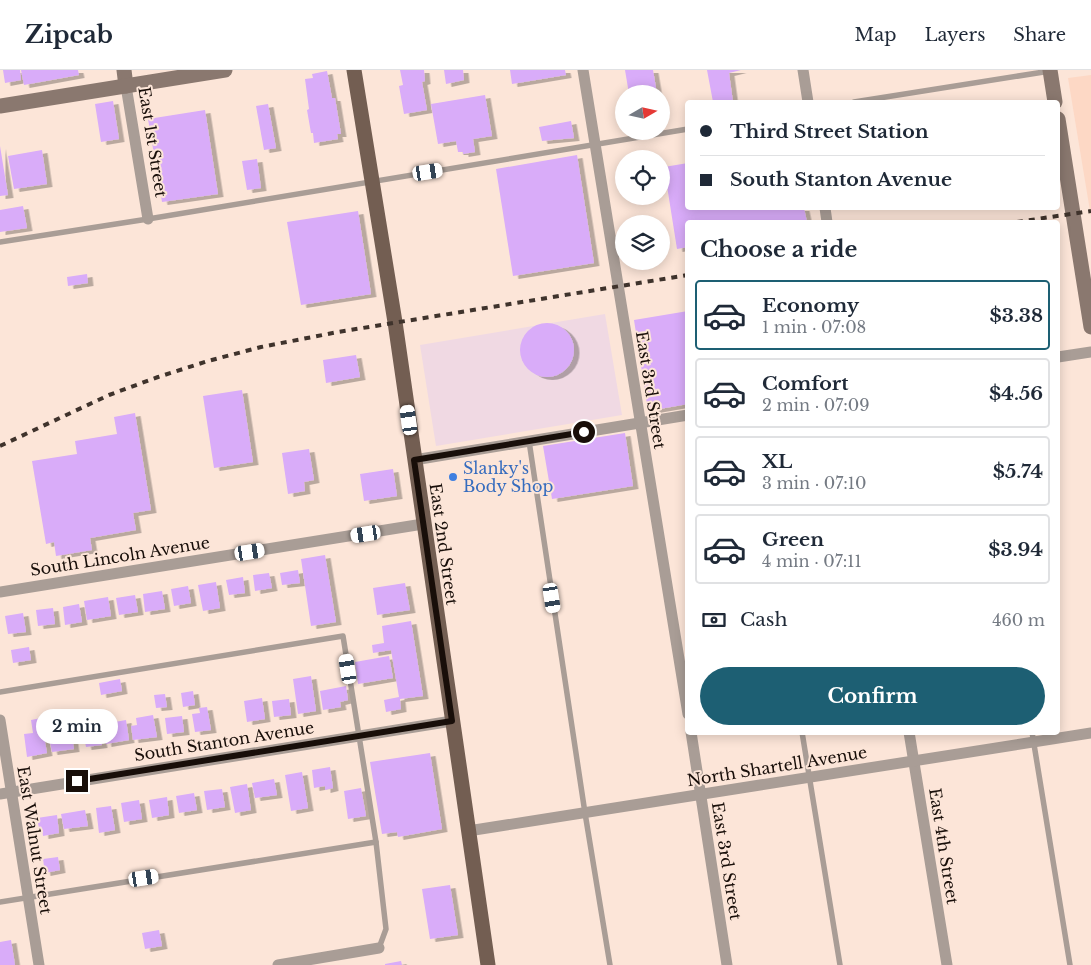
<!DOCTYPE html>
<meta charset="utf-8">
<style>
body{margin:0;font-family:"Libre Baskerville",serif;background:#f6f6f7;color:#1f2937;height:100vh;display:flex;flex-direction:column;font-size:19px;white-space:nowrap}
*{box-sizing:border-box;margin:0}
p{font-size:16px;color:#747a83}
.icon{flex:none;width:28px;height:28px;fill:none;stroke:currentColor;stroke-width:2;stroke-linecap:round;stroke-linejoin:round}
.map{position:relative;flex:1;overflow:hidden}
.sheet{position:absolute;left:685px;top:150px;width:375px;height:515px;display:flex;flex-direction:column;background:#fff;border-radius:5px;box-shadow:0 2px 12px #0003}
.sheet>*{flex:none}
.banner{position:absolute;left:685px;top:30px;width:375px;height:110px;border-radius:5px;box-shadow:0 2px 12px #0003;display:grid;align-content:center;height:110px;padding:0 15px;background:#fff}
.needle{width:32px;rotate:81deg}
.tools{position:absolute;left:615px;top:15px;display:grid;gap:10px}
.tools a{display:grid;place-items:center;width:55px;height:55px;border-radius:50%;background:#fff;box-shadow:0 2px 12px #0003;font-size:25px}
.end{position:absolute;width:22px;height:22px;margin:-11px;border:6px solid #180e09;background:#fff;box-shadow:0 0 0 2px #fff}
.from{border-radius:50%}
.bubble{position:absolute;height:35px;border-radius:18px;background:#fff;box-shadow:0 2px 12px #0003;font-size:16px;font-weight:800;line-height:35px;text-align:center}
.car{position:absolute;width:15px;height:30px;margin:-15px -8px;border-radius:6px;box-shadow:0 0 4px 1px #0007;background:linear-gradient(#fff 24%,#345 0 40%,#fff 0 76%,#345 0 86%,#fff 0)}
.banner b{display:flex;align-items:center;gap:18px;height:48px;font-size:19px}
.banner b+b{border-top:1px solid #e0e1e3}
.banner i{width:12px;height:12px;background:#1f2937}
ul{padding:0;list-style:none}
li{display:flex;align-items:center;gap:15px;height:70px;margin:0 10px 8px;padding:0 5px;border:2px solid #e0e1e3;border-radius:5px}
li div{flex:1}
li b{display:block;font-size:19px}
li em{font-style:normal;font-weight:800}
li.selected{border-color:#1d5f73}
li>.icon{width:45px;height:45px;stroke-width:1.5}
h2{padding:0 15px;font-size:22px;line-height:60px}
.pay{display:flex;align-items:center;gap:12px;height:55px;padding:0 15px;font-size:19px}
.pay p{margin-inline-start:auto}
.button{display:flex;gap:10px;margin-top:auto;padding:10px 15px}
.button a{flex:1;height:58px;border-radius:30px;background:#1d5f73;color:#fff;font-size:20px;font-weight:800;line-height:58px;text-align:center}
header{display:flex;align-items:center;gap:30px;box-sizing:border-box;height:70px;padding:0 25px;background:#fff;border-bottom:1px solid #e0e1e3}
header strong{font-size:24px}
nav{display:flex;gap:28px;margin-inline-start:auto;font-size:18px}
.map>svg:first-child{display:block}
.industrial{fill:#f0d9e3}
.built{fill:#fdd8c5}
.building{fill:#d9acf9;filter:url(#shadow)}
.lines{fill:none;stroke-linecap:round;stroke-linejoin:round}
.lane{stroke:#a99d96;stroke-width:5.5}
.street{stroke:#a99d96;stroke-width:11}
.secondary{stroke:#8a786f;stroke-width:15}
.primary{stroke:#735e52;stroke-width:15}
.rail{stroke:#3f332c;stroke-width:4;stroke-dasharray:6 6;stroke-linecap:butt}
.route{stroke:#180e09;stroke-width:6}
.shop-dot{fill:#3f7fe0;stroke:#fce5d8;stroke-width:2}
.labels{text-anchor:middle;stroke-width:4;stroke-linejoin:round;paint-order:stroke}
.street-label{font-size:16px;fill:#180e09;stroke:#fce5d8}
.shop-label{font-size:16px;fill:#366cbe;stroke:#fce5d8;text-anchor:start}
</style>
<header>
<strong>Zipcab</strong>
<nav><a>Map</a><a>Layers</a><a>Share</a></nav>
</header>
<div class="map">
<svg width="1091" height="895" viewBox="0 0 1091 895">
<defs>
<filter id="shadow"><feDropShadow dx="5.5" dy="3" stdDeviation="0" flood-color="#0004"/></filter>
</defs>
<rect width="100%" height="100%" fill="#fce5d8"/>
<path class="industrial" d="M605 244 622 345 436 376 420 275Z"/>
<path class="built" d="M1091 5V147L1068 8Z"/>
<g class="building">
<path d="M3 0H20L21 10 5 13Z"/>
<path d="M21 0H78L79 5 24 15Z"/>
<path d="M400 0H424L425 11 422 12 427 40 404 44 399 16 403 15Z"/>
<path d="M444 0H463L464 10 446 14Z"/>
<path d="M510 0H565L566 5 512 14Z"/>
<path d="M625 0H653L657 24H629Z"/>
<path d="M707 0H741L729 3 733 32H713Z"/>
<path d="M327 1 332 28H335L341 64H337L338 69 314 73 313 63H311L307 40 309 39 305 9 313 8 312 4Z"/>
<path d="M485 25 492 66 473 69 475 82 463 84V82H458L456 71 438 74 431 34Z"/>
<path d="M113 31 119 69 101 72 95 34Z"/>
<path d="M268 34 276 78 264 80 256 36Z"/>
<path d="M205 40 218 124 162 132 148 49Z"/>
<path d="M571 51 574 68 542 71 539 57Z"/>
<path d="M0 76 8 125 0 126Z"/>
<path d="M42 80 47 114 14 119 8 86Z"/>
<path d="M577 85 594 193 513 206 496 99Z"/>
<path d="M257 89 261 118 247 120 242 91Z"/>
<path d="M688 93V138H804L807 152H688V177L677 179 664 97Z"/>
<path d="M23 136 27 158 0 162V140Z"/>
<path d="M358 141 371 224 301 235 287 152Z"/>
<path d="M87 204 88 213 68 216 67 207Z"/>
<path d="M688 241V334L648 341 634 250Z"/>
<circle cx="547" cy="280" r="27"/>
<path d="M356 285 360 307 326 313 323 290Z"/>
<path d="M242 320 253 392 214 398 203 326Z"/>
<path d="M135 343 151 440 133 443 136 460 90 468 92 480 56 486 54 472 46 474 32 391 77 384 75 371 117 364 114 347Z"/>
<path d="M625 363 633 416 552 429 543 376Z"/>
<path d="M309 379 314 410 304 412 305 421 288 424 282 383Z"/>
<path d="M393 399 397 426 364 431 360 404Z"/>
<path d="M325 485 336 552 311 556 301 489Z"/>
<path d="M298 500 300 513 282 515 280 503Z"/>
<path d="M269 503 272 518 255 521 253 505Z"/>
<path d="M243 507 245 523 229 525 226 510Z"/>
<path d="M216 512 220 538 203 541 198 515Z"/>
<path d="M405 513 410 540 377 545 373 518Z"/>
<path d="M188 516 191 533 174 536 171 519Z"/>
<path d="M162 521 165 539 145 542 143 524Z"/>
<path d="M135 525 138 542 119 545 116 528Z"/>
<path d="M108 527 111 546 87 550 84 531Z"/>
<path d="M79 534 82 552 65 555 63 537Z"/>
<path d="M53 538 55 554 38 556 36 540Z"/>
<path d="M23 543 26 562 8 564 5 546Z"/>
<path d="M411 551 423 626 400 629 401 639 386 642 384 630 399 627 391 580 373 583 372 575 384 573 382 556Z"/>
<path d="M29 577 31 590 13 593 11 580Z"/>
<path d="M389 586 393 608 358 614 355 592Z"/>
<path d="M311 606 316 641 298 644 293 609Z"/>
<path d="M120 609 122 621 101 625 99 613Z"/>
<path d="M346 616 348 630 340 632 341 637 323 640 320 621Z"/>
<path d="M193 621 195 635 183 637 181 623Z"/>
<path d="M165 624 167 637 156 638 154 625Z"/>
<path d="M262 628 265 649 247 652 244 631Z"/>
<path d="M289 629 291 645 274 647 272 631Z"/>
<path d="M207 637 211 660 195 662 192 644 200 643 199 638Z"/>
<path d="M153 645 157 667 133 670 131 656 137 655 136 648Z"/>
<path d="M182 646 184 662 167 664 165 648Z"/>
<path d="M41 648 47 683 27 687 24 664 33 663 31 650Z"/>
<path d="M126 650 129 670 106 674 103 654Z"/>
<path d="M71 659 74 679 52 682 48 663Z"/>
<path d="M99 660 102 675 86 677 83 662Z"/>
<path d="M430 683 442 759 398 767 397 762 382 764 370 692Z"/>
<path d="M330 697 333 718 325 720V716L314 718 312 700Z"/>
<path d="M302 702 308 738 291 741 285 705Z"/>
<path d="M274 709 277 725 255 728 252 713Z"/>
<path d="M247 714 251 740 235 743 230 717Z"/>
<path d="M361 718 366 746 348 749 344 721Z"/>
<path d="M222 719 225 737 207 740 204 721Z"/>
<path d="M194 723 197 740 179 743 176 726Z"/>
<path d="M167 727 169 745 152 748 149 730Z"/>
<path d="M139 730 142 749 124 752 121 733Z"/>
<path d="M111 736 115 760 99 763 96 738Z"/>
<path d="M85 740 88 756 64 759 61 744Z"/>
<path d="M57 745 59 763 43 766 42 758H39L37 748Z"/>
<path d="M58 787 60 800 45 803 43 789Z"/>
<path d="M450 815 458 865 430 869 422 819Z"/>
<path d="M159 860 162 876 145 879 142 863Z"/>
<path d="M11 870 15 895H0V872Z"/>
<path d="M401 891 402 895H385V894Z"/>
</g>
<g class="lines">
<g class="lane">
<path d="M854 32 1050 1"/>
<path d="M0 172 148 149 688 59"/>
<path d="M529 371 585 743 610 895"/>
<path d="M0 622 343 566 376 772 386 859 379 878"/>
<path d="M802 662 840 895"/>
<path d="M1032 662 1070 895"/>
<path d="M0 832 376 772"/>
</g>
<g class="street">
<path d="M583 0 688 644"/>
<path d="M803 0 808 32"/>
<path d="M126 16 148 149"/>
<path d="M825 138 827 152"/>
<path d="M1058 287 1091 282"/>
<path d="M414 390 688 345"/>
<path d="M0 522 423 454"/>
<path d="M0 650 39 895"/>
<path d="M691 662 727 895"/>
<path d="M909 662 947 895"/>
<path d="M0 724 452 651"/>
<path d="M468 761 1091 663"/>
<path d="M278 895 379 878"/>
</g>
<g class="secondary">
<path d="M124 0 126 16"/>
<path d="M1050 0 1055 32"/>
<path d="M0 36 225 0"/>
<path d="M1058 49 1091 257"/>
</g>
<path class="primary" d="M354 0 395 252 488 895"/>
<g class="rail">
<path d="M1017 152 1091 141"/>
<path d="M0 376 109 325 158 307 208 291 261 277 338 262 688 205"/>
</g>
</g>
<g class="lines">
<path class="route" d="M77 711 452 651 414 390 584 362"/>
</g>
<circle class="shop-dot" cx="453" cy="407" r="5"/>
<g class="labels">
<g class="street-label">
<text transform="translate(153 72) rotate(81)" y="6">East 1st Street</text>
<text transform="translate(651 320) rotate(81)" y="6">East 3rd Street</text>
<text transform="translate(444 474) rotate(82)" y="6">East 2nd Street</text>
<text transform="translate(120 486) rotate(-9)" y="6">South Lincoln Avenue</text>
<text transform="translate(224 671) rotate(-9)" y="6">South Stanton Avenue</text>
<text transform="translate(777 696) rotate(-9)" y="6">North Shartell Avenue</text>
<text transform="translate(35 770) rotate(81)" y="6">East Walnut Street</text>
<text transform="translate(944 776) rotate(81)" y="6">East 4th Street</text>
<text transform="translate(727 791) rotate(81)" y="6">East 3rd Street</text>
</g>
<g class="shop-label">
<text x="463" y="404">Slanky's<tspan x="463" dy="18">Body Shop</tspan></text>
</g>
</g>
</svg>
<div class="tools">
<a><svg class="needle" viewBox="-14 -14 28 28"><path d="M0-13l5 13h-10z" fill="#e53935"/><path d="M0 13l5-13h-10z" fill="#747a83"/></svg></a>
<a><svg class="icon" aria-label="locate" viewBox="0 0 24 24"><circle cx="12" cy="12" r="6"/><path d="M12 2v4M12 18v4M2 12h4M18 12h4"/></svg></a>
<a><svg class="icon" aria-label="layers" viewBox="0 0 24 24"><path d="M12 4l9 5-9 5-9-5zM3 14l9 5 9-5"/></svg></a>
</div>
<i class="end from" style="left:584px;top:362px"></i>
<i class="end" style="left:77px;top:711px"></i>
<div class="bubble" style="left:36px;top:639px;width:82px">2 min</div>
<i class="car" style="left:428px;top:102px;rotate:81deg"></i>
<i class="car" style="left:409px;top:350px;rotate:352deg"></i>
<i class="car" style="left:366px;top:464px;rotate:261deg"></i>
<i class="car" style="left:250px;top:482px;rotate:81deg"></i>
<i class="car" style="left:552px;top:528px;rotate:171deg"></i>
<i class="car" style="left:348px;top:599px;rotate:351deg"></i>
<i class="car" style="left:144px;top:808px;rotate:81deg"></i>
<div class="banner">
<b><i class="from"></i>Third Street Station</b>
<b><i></i>South Stanton Avenue</b>
</div>
<section class="sheet">
<h2>Choose a ride</h2>
<ul>
<li class="selected"><svg class="icon" aria-label="car" viewBox="0 0 24 24"><path d="M5 17H2v-5l4-1 3-4h7l3 4 3 1v5h-3M9 17h6M6 11h13"/><circle cx="7" cy="17" r="2"/><circle cx="17" cy="17" r="2"/></svg><div><b>Economy</b><p>1 min · 07:08</p></div><em>$3.38</em></li>
<li><svg class="icon" aria-label="car" viewBox="0 0 24 24"><path d="M5 17H2v-5l4-1 3-4h7l3 4 3 1v5h-3M9 17h6M6 11h13"/><circle cx="7" cy="17" r="2"/><circle cx="17" cy="17" r="2"/></svg><div><b>Comfort</b><p>2 min · 07:09</p></div><em>$4.56</em></li>
<li><svg class="icon" aria-label="car" viewBox="0 0 24 24"><path d="M5 17H2v-5l4-1 3-4h7l3 4 3 1v5h-3M9 17h6M6 11h13"/><circle cx="7" cy="17" r="2"/><circle cx="17" cy="17" r="2"/></svg><div><b>XL</b><p>3 min · 07:10</p></div><em>$5.74</em></li>
<li><svg class="icon" aria-label="car" viewBox="0 0 24 24"><path d="M5 17H2v-5l4-1 3-4h7l3 4 3 1v5h-3M9 17h6M6 11h13"/><circle cx="7" cy="17" r="2"/><circle cx="17" cy="17" r="2"/></svg><div><b>Green</b><p>4 min · 07:11</p></div><em>$3.94</em></li>
</ul>
<div class="pay"><svg class="icon" aria-label="cash" viewBox="0 0 24 24"><path d="M3 7h18v10H3z"/><circle cx="12" cy="12" r="2"/></svg>Cash<p>460 m</p></div>
<div class="button"><a>Confirm</a></div>
</section>
</div>
